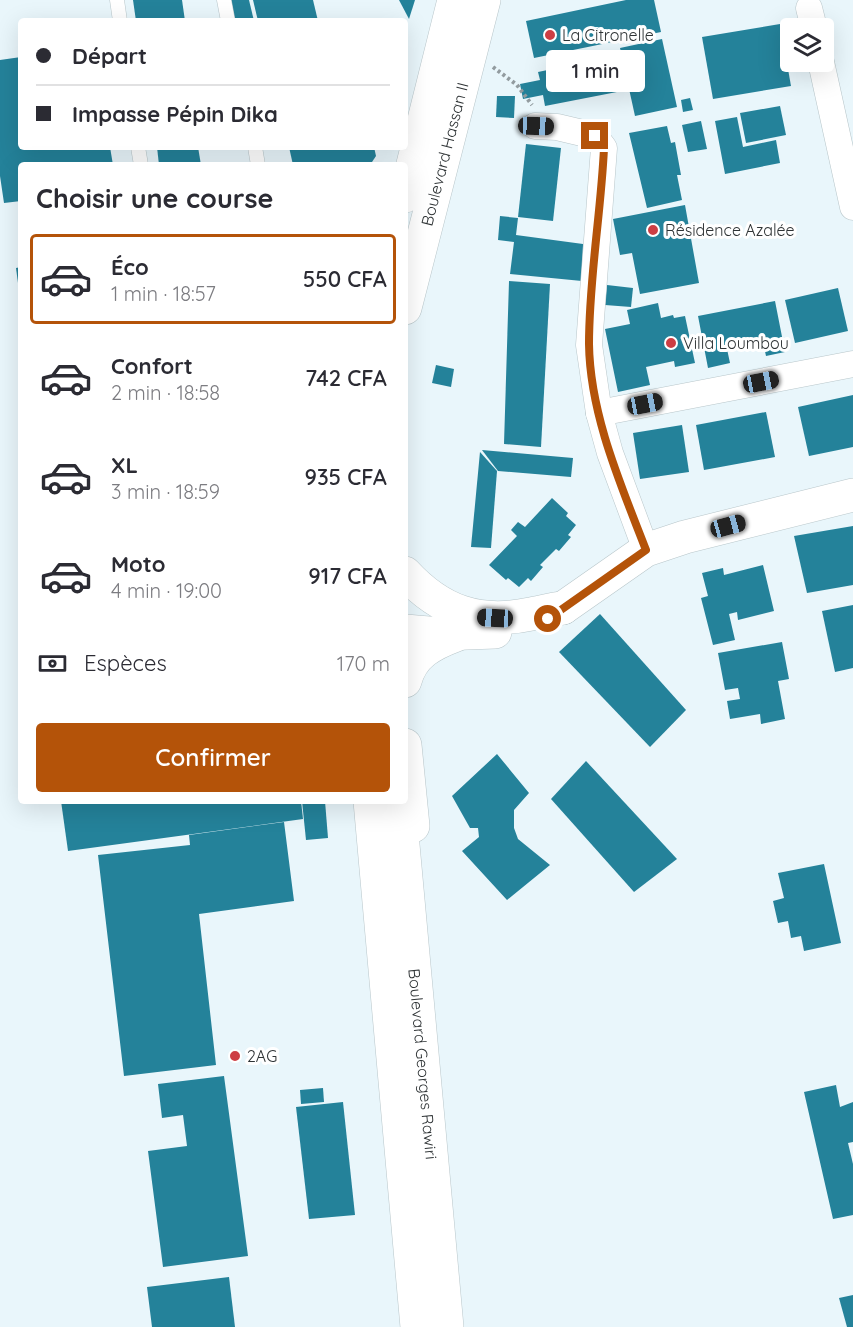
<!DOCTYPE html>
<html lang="fr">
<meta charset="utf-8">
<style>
body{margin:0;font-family:Quicksand,sans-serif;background:#f2f2f3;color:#2b2b33;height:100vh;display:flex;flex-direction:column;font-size:22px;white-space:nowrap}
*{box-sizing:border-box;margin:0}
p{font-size:20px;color:#7c7c81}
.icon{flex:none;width:33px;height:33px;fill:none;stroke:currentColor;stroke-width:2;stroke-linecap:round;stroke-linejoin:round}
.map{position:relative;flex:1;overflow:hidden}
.sheet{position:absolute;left:18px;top:162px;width:390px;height:642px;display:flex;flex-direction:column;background:#fff;border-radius:6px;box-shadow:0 6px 24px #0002}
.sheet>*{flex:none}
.guide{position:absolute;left:18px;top:18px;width:390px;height:132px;border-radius:6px;box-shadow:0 6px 24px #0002;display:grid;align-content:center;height:132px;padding:0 18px;background:#fff}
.buttons{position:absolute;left:780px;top:18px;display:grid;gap:12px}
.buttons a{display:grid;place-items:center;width:54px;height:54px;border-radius:6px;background:#fff;box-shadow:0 6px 24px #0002;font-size:30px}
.end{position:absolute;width:27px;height:27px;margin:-14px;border:8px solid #b45309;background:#fff;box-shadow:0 0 0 3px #fff}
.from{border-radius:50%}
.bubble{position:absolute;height:42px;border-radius:6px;background:#fff;box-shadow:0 6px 24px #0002;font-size:20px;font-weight:600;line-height:42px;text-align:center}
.car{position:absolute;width:18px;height:36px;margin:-18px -9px;border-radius:8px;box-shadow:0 0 4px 2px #0007;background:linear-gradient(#222 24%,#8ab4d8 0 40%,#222 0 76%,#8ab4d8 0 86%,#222 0)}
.guide b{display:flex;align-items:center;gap:21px;height:57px;font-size:22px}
.guide b+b{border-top:2px solid #e1e1e2}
.guide i{width:15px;height:15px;background:#2b2b33}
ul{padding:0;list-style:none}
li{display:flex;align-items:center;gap:18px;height:90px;margin:0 12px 9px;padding:0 6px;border:3px solid transparent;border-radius:6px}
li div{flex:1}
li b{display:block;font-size:22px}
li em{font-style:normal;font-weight:600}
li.selected{border-color:#b45309}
li>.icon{width:54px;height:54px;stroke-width:1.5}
h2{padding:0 18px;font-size:27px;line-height:72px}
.pay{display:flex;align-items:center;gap:15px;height:66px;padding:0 18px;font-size:22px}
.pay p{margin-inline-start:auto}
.action{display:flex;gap:12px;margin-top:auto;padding:12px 18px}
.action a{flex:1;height:69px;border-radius:6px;background:#b45309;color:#fff;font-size:24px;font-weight:600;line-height:69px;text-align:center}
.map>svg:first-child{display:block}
.building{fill:#24829a}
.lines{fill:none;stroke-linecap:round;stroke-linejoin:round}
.service-casing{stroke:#b8c6ca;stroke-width:15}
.minor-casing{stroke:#b8c6ca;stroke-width:27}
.secondary-casing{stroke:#b8c6ca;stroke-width:34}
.primary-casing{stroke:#b8c6ca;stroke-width:34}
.path{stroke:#929b9f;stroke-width:4;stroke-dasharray:3 3;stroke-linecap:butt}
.service{stroke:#fff;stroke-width:14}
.minor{stroke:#fff;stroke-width:26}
.secondary{stroke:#fff;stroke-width:33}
.primary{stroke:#fff;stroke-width:33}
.route{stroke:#b45309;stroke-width:8}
.poi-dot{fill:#cd3e44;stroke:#fff;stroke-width:2}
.labels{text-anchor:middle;stroke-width:6;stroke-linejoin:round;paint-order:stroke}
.poi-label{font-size:16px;fill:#2e3335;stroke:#fff;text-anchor:start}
.street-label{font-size:16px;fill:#2e3335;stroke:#fff}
</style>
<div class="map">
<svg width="853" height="1327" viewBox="0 0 853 1327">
<rect width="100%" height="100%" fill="#e9f6fb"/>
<g class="building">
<path d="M133 0H182L185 21H136Z"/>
<path d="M230 0H249L254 21H235Z"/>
<path d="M253 0H313L318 21H258Z"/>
<path d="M399 0H415L409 19Z"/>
<path d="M626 0H654L661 32 534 58 526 21Z"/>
<path d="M780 24 791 86 713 99 702 37Z"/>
<path d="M662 39 677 107 635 116 620 48Z"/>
<path d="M615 56 622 91 545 106 543 95 523 99 520 84 540 80 538 72Z"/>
<path d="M21 57V147H110L113 165H21V201L4 203 0 176V60Z"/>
<path d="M497 96H515L514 118 496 117Z"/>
<path d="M690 98 693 110 683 112 681 100Z"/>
<path d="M780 106 786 135 746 143 740 113Z"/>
<path d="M737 117 743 147 776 140 780 163 725 174 715 121Z"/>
<path d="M701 121 707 149 688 152 682 125Z"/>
<path d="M667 126 671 143 675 142 681 175H677L682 200 647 208 629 133Z"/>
<path d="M526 144 561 148 553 221 518 217Z"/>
<path d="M157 147H198L201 165H159Z"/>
<path d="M289 147H374L376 156 370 165H293Z"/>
<path d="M685 205 699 283 640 294 632 253 620 255 613 219Z"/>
<path d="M500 216 518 218 516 235 583 244 582 281 510 274 514 242 498 240Z"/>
<path d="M21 267V298H20L16 268Z"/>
<path d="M509 281 550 284 541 447 504 444Z"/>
<path d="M607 285 633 288 631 307 605 305Z"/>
<path d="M838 288 848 331 795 343 785 300Z"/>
<path d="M775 301 785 352 766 356 763 342 734 348 727 349 730 363 708 368 698 316Z"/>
<path d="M658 303 661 318 673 315 674 318 685 316 695 363 675 367 674 361 646 367 650 385 618 392 605 329 630 324 627 310Z"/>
<path d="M436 365 454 369 451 387 432 383Z"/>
<path d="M853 395V447L809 456 798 407Z"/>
<path d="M766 412 775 457 704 470 696 425Z"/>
<path d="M682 425 689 472 640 479 633 433Z"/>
<path d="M482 450 573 458 571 477 498 471Z"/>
<path d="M480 452 497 471 491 548 471 547Z"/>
<path d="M552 498 568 513 566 516 576 525 568 535 571 537 559 551 556 549 540 565 543 567 531 581 528 578 519 587 508 578 506 580 489 565 517 536 511 530 518 522 525 527Z"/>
<path d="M853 526V585L807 593 794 536Z"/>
<path d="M763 565 774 611 738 620 737 612 729 614 735 640 713 645 701 598 708 596 702 573 723 568 724 575Z"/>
<path d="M853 605V668L835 672 822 611Z"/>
<path d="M600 614 686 710 650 747 559 652Z"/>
<path d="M782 642 789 679 778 681 785 719 761 724 760 714 730 719 727 701 740 699 738 688 725 690 718 653Z"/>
<path d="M497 754 529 793 514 810V828L518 839 550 865 507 900 462 851 479 837 478 828H470L452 796Z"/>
<path d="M586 761 677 859 634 892 551 799Z"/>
<path d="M61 801H301L303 819 68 851Z"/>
<path d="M302 801H325L328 838 306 840Z"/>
<path d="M284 822 294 901 199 914 216 1065 124 1076 98 855 190 845 189 835Z"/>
<path d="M824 864 841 943 804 951 801 936 791 938 788 921 778 923 773 901 784 898 778 873Z"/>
<path d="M224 1076 248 1256 163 1267 148 1151 187 1146 183 1115 162 1118 158 1084Z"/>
<path d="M836 1085 840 1107 853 1102V1142L848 1143 853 1164V1215L833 1219 804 1092Z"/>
<path d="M323 1088 324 1102 301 1104 300 1090Z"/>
<path d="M343 1102 355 1215 309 1219 296 1107Z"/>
<path d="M229 1277 235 1327H152L147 1287Z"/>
<path d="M853 1295V1327H847L839 1298Z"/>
</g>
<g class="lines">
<defs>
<g id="service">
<path d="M117 0 120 21"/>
<path d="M224 0 228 21"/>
<path d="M138 147 141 165"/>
<path d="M255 147 258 165"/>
</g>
<g id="minor">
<path d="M809 8 814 28"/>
<path d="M821 62 853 207"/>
<path d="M535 126 557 127 595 136 604 148 589 345 599 413 610 453 646 550"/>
<path d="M599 413 853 364"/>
</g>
<path id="secondary" d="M563 608 646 550 685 537 853 495"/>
<g id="primary">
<path d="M405 196 454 0"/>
<path id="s1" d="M405 308 484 0"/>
<path d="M405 573C441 612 479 625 531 614 542 612 552 609 563 608"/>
<path d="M405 631 440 634 495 632"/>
<path d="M405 681C412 654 432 644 456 635"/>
<path d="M405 745 413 826"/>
<path d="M370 801 417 1327"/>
<path id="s2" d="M399 801 447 1327"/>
</g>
</defs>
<use href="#service" class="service-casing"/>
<use href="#minor" class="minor-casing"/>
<use href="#secondary" class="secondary-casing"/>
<use href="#primary" class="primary-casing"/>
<path class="path" d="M493 67 517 85 532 105"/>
<use href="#service" class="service"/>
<use href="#minor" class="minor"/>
<use href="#secondary" class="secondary"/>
<use href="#primary" class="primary"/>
</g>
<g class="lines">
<path class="route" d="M548 619 646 550C621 485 590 415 589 344 589 278 601 213 604 148L595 136"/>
</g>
<g class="poi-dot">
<circle cx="550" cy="35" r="6"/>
<circle cx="653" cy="230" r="6"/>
<circle cx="671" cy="343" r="6"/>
<circle cx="235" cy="1056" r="6"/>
</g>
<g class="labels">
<g class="poi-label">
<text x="562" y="41">La Citronelle</text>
<text x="665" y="236">Résidence Azalée</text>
<text x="683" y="349">Villa Loumbou</text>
<text x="247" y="1062">2AG</text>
</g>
<g class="street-label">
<text dy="6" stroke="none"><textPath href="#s1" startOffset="159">Boulevard Hassan II</textPath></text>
<text dy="6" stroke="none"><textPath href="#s2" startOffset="264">Boulevard Georges Rawiri</textPath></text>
</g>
</g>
</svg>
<div class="buttons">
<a><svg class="icon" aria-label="layers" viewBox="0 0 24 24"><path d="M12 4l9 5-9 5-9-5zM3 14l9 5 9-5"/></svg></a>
</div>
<i class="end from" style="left:548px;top:619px"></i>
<i class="end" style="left:595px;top:136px"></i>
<div class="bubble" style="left:546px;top:50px;width:99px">1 min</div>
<i class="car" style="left:536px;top:126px;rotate:92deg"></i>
<i class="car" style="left:761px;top:382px;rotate:79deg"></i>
<i class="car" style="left:645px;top:404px;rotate:79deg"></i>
<i class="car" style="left:728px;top:526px;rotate:75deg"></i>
<i class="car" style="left:495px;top:618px;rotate:273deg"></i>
<div class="guide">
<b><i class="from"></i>Départ</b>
<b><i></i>Impasse Pépin Dika</b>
</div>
<section class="sheet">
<h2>Choisir une course</h2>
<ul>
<li class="selected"><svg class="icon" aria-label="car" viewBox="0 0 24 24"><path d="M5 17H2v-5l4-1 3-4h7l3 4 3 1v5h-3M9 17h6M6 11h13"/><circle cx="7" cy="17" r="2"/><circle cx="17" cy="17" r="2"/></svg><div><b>Éco</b><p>1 min · 18:57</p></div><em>550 CFA</em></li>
<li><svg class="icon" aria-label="car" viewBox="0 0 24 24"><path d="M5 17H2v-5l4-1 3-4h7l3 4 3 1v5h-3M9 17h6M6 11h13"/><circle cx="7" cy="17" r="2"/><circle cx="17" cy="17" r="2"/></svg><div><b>Confort</b><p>2 min · 18:58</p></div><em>742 CFA</em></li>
<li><svg class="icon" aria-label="car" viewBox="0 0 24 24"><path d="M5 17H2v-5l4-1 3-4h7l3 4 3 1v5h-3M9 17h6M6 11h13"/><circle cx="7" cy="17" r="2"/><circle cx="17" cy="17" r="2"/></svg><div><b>XL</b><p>3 min · 18:59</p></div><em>935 CFA</em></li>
<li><svg class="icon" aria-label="car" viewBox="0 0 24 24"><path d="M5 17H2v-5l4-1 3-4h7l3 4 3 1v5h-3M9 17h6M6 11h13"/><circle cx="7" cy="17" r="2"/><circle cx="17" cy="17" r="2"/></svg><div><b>Moto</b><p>4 min · 19:00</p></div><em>917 CFA</em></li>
</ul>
<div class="pay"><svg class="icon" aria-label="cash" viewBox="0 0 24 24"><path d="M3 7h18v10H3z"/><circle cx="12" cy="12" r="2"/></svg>Espèces<p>170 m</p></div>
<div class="action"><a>Confirmer</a></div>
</section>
</div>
